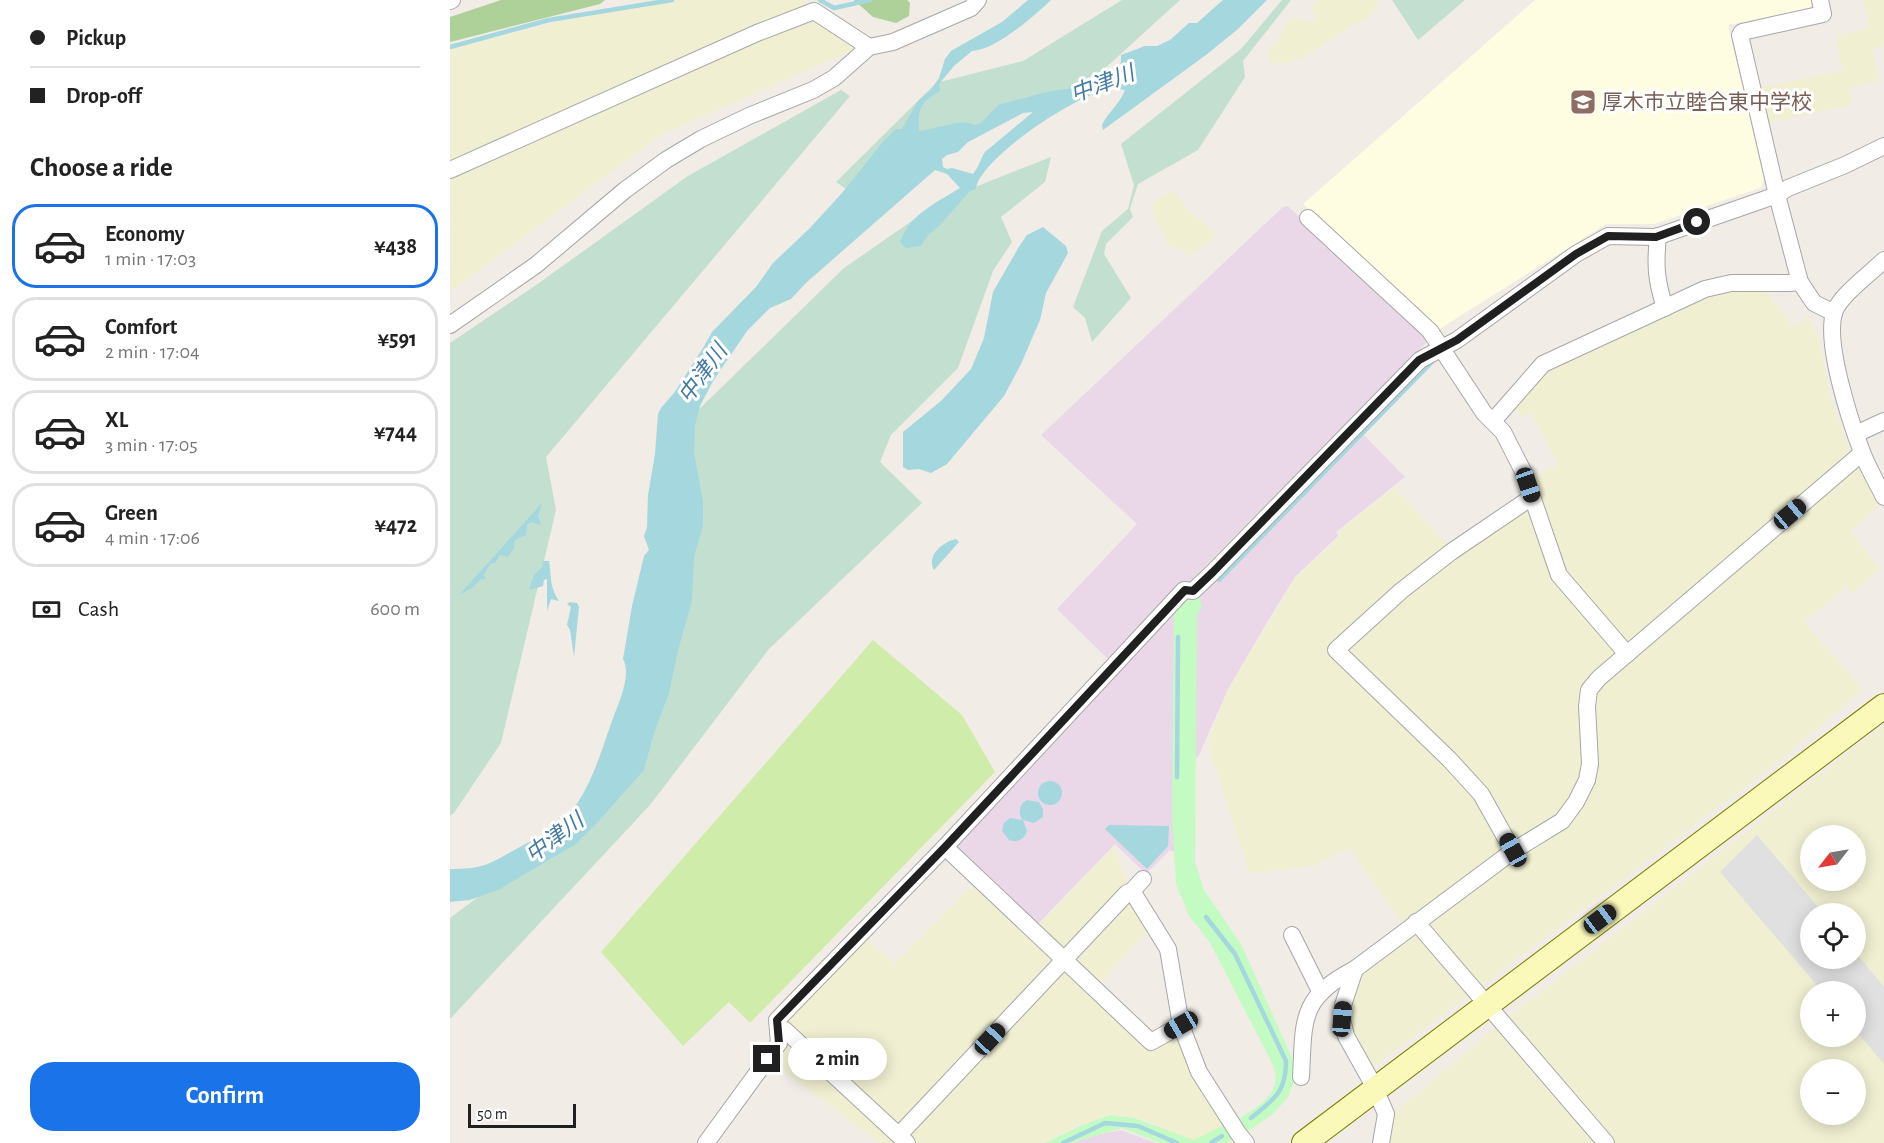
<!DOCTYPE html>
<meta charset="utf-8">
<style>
body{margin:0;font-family:"Alegreya Sans","Noto Sans JP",sans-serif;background:#f6f6f6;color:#222;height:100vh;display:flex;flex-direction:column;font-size:22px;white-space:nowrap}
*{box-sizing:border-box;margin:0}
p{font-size:20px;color:#767676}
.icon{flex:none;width:33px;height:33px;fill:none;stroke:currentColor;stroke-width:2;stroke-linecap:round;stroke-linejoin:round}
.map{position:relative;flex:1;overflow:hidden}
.details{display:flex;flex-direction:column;background:#fff;width:450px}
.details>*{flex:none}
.top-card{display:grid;align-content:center;height:132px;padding:0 30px;background:#fff}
.needle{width:39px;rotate:239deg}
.tools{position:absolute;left:1350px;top:825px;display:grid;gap:12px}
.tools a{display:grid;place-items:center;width:66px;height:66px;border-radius:50%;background:#fff;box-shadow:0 3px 15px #0003;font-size:30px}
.scale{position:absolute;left:18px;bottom:15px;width:108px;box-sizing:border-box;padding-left:6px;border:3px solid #202020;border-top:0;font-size:16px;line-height:21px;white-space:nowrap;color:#202020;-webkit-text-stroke:4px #fff;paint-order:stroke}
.end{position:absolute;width:27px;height:27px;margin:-14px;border:8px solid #202020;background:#fff;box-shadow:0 0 0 3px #fff}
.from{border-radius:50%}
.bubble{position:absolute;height:42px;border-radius:21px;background:#fff;box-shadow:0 3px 15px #0003;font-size:20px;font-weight:700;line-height:42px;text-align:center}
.car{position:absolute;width:18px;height:36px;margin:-18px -9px;border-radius:8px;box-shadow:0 0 4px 2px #0007;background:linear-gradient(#222 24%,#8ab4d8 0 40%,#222 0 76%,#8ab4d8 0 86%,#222 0)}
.top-card b{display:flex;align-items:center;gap:21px;height:57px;font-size:22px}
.top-card b+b{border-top:2px solid #e0e0e0}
.top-card i{width:15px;height:15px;background:#222}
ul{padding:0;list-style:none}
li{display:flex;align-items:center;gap:18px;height:84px;margin:0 12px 9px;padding:0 18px;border:3px solid #e0e0e0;border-radius:24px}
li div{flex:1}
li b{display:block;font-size:22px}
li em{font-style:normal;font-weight:700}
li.selected{border-color:#1a73e8}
li>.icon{width:54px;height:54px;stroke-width:1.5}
h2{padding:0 30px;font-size:27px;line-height:72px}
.pay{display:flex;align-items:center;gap:15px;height:66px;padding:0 30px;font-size:22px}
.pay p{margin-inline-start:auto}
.cta{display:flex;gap:12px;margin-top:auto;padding:12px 30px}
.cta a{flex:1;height:69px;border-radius:24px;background:#1a73e8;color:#fff;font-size:24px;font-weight:700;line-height:69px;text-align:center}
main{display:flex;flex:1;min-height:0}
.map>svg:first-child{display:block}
.industrial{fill:#ead8e8}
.education{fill:#fffde1}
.farmland{fill:#f0efd1;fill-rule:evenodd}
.grass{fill:#d0ecab}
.forest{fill:#aed19a}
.wetland{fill:#c3dfd0}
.park{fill:#c3fbc3}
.parking{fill:#e0e0e0}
.water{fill:#a5d7df;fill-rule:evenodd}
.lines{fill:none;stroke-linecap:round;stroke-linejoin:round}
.stream{stroke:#a5d7df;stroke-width:4.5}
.street-casing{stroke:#a7a7a7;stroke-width:18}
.secondary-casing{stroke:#787c02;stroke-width:26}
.street{stroke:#fff;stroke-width:16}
.secondary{stroke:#fbf9b9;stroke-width:24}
.route{stroke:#202020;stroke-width:8}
.labels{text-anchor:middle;stroke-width:6;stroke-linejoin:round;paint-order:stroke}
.education-label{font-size:21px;fill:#785e54;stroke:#fff;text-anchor:start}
.water-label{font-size:22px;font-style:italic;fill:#437aa3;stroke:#fff}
</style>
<main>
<section class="details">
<div class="top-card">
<b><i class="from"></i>Pickup</b>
<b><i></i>Drop-off</b>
</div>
<h2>Choose a ride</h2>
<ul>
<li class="selected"><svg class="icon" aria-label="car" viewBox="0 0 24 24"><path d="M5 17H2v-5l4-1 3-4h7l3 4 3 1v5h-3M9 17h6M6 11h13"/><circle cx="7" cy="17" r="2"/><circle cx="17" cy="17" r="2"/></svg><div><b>Economy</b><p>1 min · 17:03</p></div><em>¥438</em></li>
<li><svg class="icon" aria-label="car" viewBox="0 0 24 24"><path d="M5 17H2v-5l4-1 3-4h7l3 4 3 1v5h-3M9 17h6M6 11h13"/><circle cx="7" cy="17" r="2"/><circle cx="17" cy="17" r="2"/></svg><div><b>Comfort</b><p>2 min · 17:04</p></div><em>¥591</em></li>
<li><svg class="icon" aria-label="car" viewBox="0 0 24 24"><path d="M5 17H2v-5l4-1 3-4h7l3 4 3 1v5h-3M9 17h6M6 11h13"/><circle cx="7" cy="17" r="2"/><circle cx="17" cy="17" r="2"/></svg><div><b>XL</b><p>3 min · 17:05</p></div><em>¥744</em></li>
<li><svg class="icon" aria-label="car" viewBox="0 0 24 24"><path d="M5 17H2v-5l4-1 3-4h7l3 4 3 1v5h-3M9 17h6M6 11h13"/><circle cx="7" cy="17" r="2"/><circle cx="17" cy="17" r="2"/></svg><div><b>Green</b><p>4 min · 17:06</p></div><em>¥472</em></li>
</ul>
<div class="pay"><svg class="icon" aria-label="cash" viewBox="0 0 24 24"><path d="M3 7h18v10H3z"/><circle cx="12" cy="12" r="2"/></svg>Cash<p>600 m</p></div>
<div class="cta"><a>Confirm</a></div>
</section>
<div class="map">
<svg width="1434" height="1143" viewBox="0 0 1434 1143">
<rect width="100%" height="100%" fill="#f1ece6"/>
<g class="industrial">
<path d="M838 206 976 338 977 342 664 658H657L607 609 687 524 591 435 833 207Z"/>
<path d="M914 435 955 477 886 532 888 536 845 577 825 609 778 689 749 755 733 773 734 857 720 850 696 874 665 844 586 926 505 850V843L729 607 757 589Z"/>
<path d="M671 1130 706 1143H622L646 1135Z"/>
</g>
<path class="education" d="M1085 0H1362V3L1360 8 1278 25 1314 180 1310 188 1204 224H1156L988 330 853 204Z"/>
<g class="farmland">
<path d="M201 0H353L403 50 211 135 0 292V48Z"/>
<path d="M868 0H926L928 2 926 8 918 18 901 26 856 56 839 63 828 62 821 63 817 55 823 44 829 39 837 21 843 17 858 22 864 21 865 14 861 8Z"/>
<path d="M1413 0H1434V46L1423 48 1429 81 1399 88 1402 105 1317 123 1309 88 1392 71 1386 36 1419 28Z"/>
<path d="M724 191 739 212 766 233 762 240 752 247 746 253 739 254 730 248 719 247 706 218 702 208 703 202Z"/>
<path d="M1313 288 1344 327 1358 316 1369 340 1380 395 1398 446 1428 506 1401 531 1430 569 1402 594 1396 587 1354 622 1413 689 1327 763 922 1068 902 1037 897 1018 908 975 953 924 899 848 863 866 799 873 762 757 759 738 779 689 845 579 888 538 891 529 944 487 998 545 1085 488 1082 479 1108 464 1082 413 1071 417 1064 404 1097 370 1261 295 1284 289Z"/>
<path d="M1434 725V1143H936L948 1109 1057 1018ZM1360 836H1406V880H1360ZM1360 914H1406V958H1360ZM1360 992H1406V1036H1360ZM1360 1070H1406V1114H1360Z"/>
<path d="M664 847 684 901 699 929 642 993 702 1052 728 1037 791 1143H719L715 1128 684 1117 661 1114 629 1125 593 1143H430L324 1064 339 1043 338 1019 415 938 444 964 526 882 579 935Z"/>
</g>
<path class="grass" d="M423 640 512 715 545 772 300 1023 279 1002 233 1046 151 952Z"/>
<g class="forest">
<path d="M51 0H155L150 4 0 42V17Z"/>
<path d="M404 0H457L460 3 459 16 446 23 423 17Z"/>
</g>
<g class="wetland">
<path d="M672 0H730L641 81 475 146 403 194 386 182 486 83 573 61Z"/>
<path d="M832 0H841L793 61 795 77 748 150 688 184 680 209 683 217 656 244 654 254 681 298 642 342 635 318 623 307 652 231 678 209 684 185 671 144 791 49Z"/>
<path d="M942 0H1015L968 40Z"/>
<path d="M391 90 400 96 96 457 106 510 51 743 4 813 0 816V343L89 283 238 176Z"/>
<path d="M601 157 595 182 551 217 562 242 543 271 508 368 441 435 430 462 472 503 319 649 200 805 0 1019V918L163 797 237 421 394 268 492 200Z"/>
</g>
<g class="park">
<path d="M748 592 752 607 747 615 745 862 754 890 791 944 842 1058 844 1081 838 1097 823 1114 794 1134 785 1121C802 1110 831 1096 825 1071 823 1065 820 1059 817 1053L759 941 739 916 726 884 722 819 724 611Z"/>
<path d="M660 1115 684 1118 744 1140 776 1124 785 1139 775 1143H710L672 1128 621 1143H595L630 1126Z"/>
</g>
<path class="parking" d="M1307 835 1373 913 1360 914V958H1406V953L1434 987V1064L1406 1031V992L1372 991 1270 872Z"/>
<g class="water">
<path d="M578 0H601C583 17 546 50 522 51L504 66 489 84 490 91C470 103 468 108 469 131 483 130 513 117 524 125L531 123 548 105 596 92 637 86 654 78 660 71 668 68 671 62V55L695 46H707L720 40 739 23H747L773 0H817L788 29 756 55 653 130 652 125C658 112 670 104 675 90 672 90 669 88 666 88 635 88 529 158 526 189L520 191 489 226 478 235 471 246 456 248 450 242C460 214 486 203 510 188L497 174 485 170 357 282 341 299 320 308 297 331 263 381 250 406 245 425 244 453 253 502V526L244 557 242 601 228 650 219 693 203 736 194 770 148 822 126 844 48 890 20 900 0 902V869C34 869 39 864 68 848 80 841 93 836 104 828 137 804 149 757 162 721 168 704 182 676 173 659L182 606 194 556 199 550 194 536 197 527 198 495 205 454 208 414 211 408 224 393 253 348 262 332 306 287 323 263 360 228 392 193 432 143 446 129H452L468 101 481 90 489 78 495 59 501 51 552 22ZM583 112 535 152C530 160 529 167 523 174L502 168 497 169 493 167 492 159 497 155 508 152 518 142 573 113Z"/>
<path d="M593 227 616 246 618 253 596 293 590 320 571 364 554 396 497 464 481 473 469 469 458 470 453 467V432L491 401 521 369 534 338 543 292 570 245 577 235Z"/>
<path d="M92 503 88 516 91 525 81 522 77 525 76 535 65 540 64 548 58 557 50 555 45 563 40 564 34 575 35 579H31L22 588 9 595Z"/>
<path d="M506 539 509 542 484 570C476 556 492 542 506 539Z"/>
<path d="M93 561H99C102 579 99 585 109 601L101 599 97 611V579L94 580 93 586 79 590 84 575 92 567Z"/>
<path d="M120 602 127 603 129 607 124 657 120 630 117 625 121 607 117 604Z"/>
<circle cx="600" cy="793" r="12"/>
<path d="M577 800 589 802 593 809V817L584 823 573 820 577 831C574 840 567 843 559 840L552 831 554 823 560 818 572 820C568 812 569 805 577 800Z"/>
<path d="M659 825 719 826 718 846 697 869 655 829Z"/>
</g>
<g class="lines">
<g class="stream">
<path d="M370 0 384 8 420 0"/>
<path d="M0 47 99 20 222 0"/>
<path d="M769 580 981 363"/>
<path d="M727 777 728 637"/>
<path d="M756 917 785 954 836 1061C836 1093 824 1099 801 1118"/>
<path d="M613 1143 655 1123 688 1126 727 1143"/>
<path d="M761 1143 772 1136"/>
</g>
<defs>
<g id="street">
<path d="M1370 0 1373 14 1292 32 1290 35 1327 195 1350 282 1364 303 1384 313"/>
<path d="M0 1 2 0"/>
<path d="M0 170 307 33 364 11 419 47"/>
<path d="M858 218 980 331 1034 413 1053 432 1074 473 1109 575 1177 654"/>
<path d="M1208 236C1205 265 1206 280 1215 308"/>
<path d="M1434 260C1421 273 1389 296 1384 313 1375 344 1400 421 1412 452 1418 468 1427 483 1434 497"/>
<path d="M0 325 86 265 175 190 216 160 251 139 299 116 363 90 384 78 419 47 443 42 521 8 528 0"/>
<path d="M1043 421 1093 364 1255 289 1281 283H1339L1350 282"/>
<path d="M1406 434 1434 421"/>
<path d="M495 847 701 1042 731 1025"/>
<path d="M1063 851 1031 794 999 759 886 650 951 591 1001 552 1082 497"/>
<path d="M682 891 718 949 731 1025 749 1072 788 1133 796 1143"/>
<path d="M966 922 1156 1143"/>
<path d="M842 935 871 993"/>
<path d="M328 1031 327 1020 495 847 734 590 743 591 763 572 970 360 1007 340 1126 254 1158 236 1206 237 1327 195 1338 188 1395 165 1434 146"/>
<path d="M851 1077C854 1020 849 998 905 969"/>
<path d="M449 1135 677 893 682 891 693 879"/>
<path d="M256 1143 329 1043 328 1031 335 1030 457 1143"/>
<path d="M931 1143 936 1114 925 1088 896 1036 892 1019 893 1005 905 969 1063 851 1112 821 1126 802 1137 780 1140 764 1137 706 1139 690 1149 678 1412 453"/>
</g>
<path id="secondary" d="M854 1143 1434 706"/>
</defs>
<use href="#street" class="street-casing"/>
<use href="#secondary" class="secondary-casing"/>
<use href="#street" class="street"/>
<use href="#secondary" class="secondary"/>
</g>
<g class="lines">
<path class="route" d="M317 1059 329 1043 327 1020 495 847 735 590 743 591 763 572 969 360 1007 340 1126 254 1158 236 1206 237 1247 222"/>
</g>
<defs>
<symbol id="school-square" viewBox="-11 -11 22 22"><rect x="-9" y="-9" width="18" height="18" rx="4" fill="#8d6e63" stroke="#fff"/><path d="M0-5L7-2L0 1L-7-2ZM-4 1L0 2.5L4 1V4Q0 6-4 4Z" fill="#fff"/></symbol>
</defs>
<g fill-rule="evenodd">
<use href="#school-square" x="1118" y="87" width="30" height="30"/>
</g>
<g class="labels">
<g class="education-label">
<text x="1152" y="109">厚木市立睦合東中学校</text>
</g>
<g class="water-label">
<text transform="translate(652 83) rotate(-21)" y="8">中津川</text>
<text transform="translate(252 373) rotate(-54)" y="8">中津川</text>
<text transform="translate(104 837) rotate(-37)" y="8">中津川</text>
</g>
</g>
</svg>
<div class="tools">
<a><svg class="needle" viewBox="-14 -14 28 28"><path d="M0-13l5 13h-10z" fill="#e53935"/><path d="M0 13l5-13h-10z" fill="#767676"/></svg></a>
<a><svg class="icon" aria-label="locate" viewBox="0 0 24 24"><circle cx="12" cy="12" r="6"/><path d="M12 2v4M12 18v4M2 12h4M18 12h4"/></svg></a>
<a>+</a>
<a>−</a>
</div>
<div class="scale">50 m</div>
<i class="end from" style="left:1247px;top:222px"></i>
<i class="end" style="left:317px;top:1059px"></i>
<div class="bubble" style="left:338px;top:1038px;width:99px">2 min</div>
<i class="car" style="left:1078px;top:485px;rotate:161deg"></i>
<i class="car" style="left:1340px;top:514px;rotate:50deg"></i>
<i class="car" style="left:1063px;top:850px;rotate:331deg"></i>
<i class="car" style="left:1150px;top:919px;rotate:53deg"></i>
<i class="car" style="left:892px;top:1019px;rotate:5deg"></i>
<i class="car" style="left:731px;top:1025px;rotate:240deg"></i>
<i class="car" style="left:540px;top:1039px;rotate:43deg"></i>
</div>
</main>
